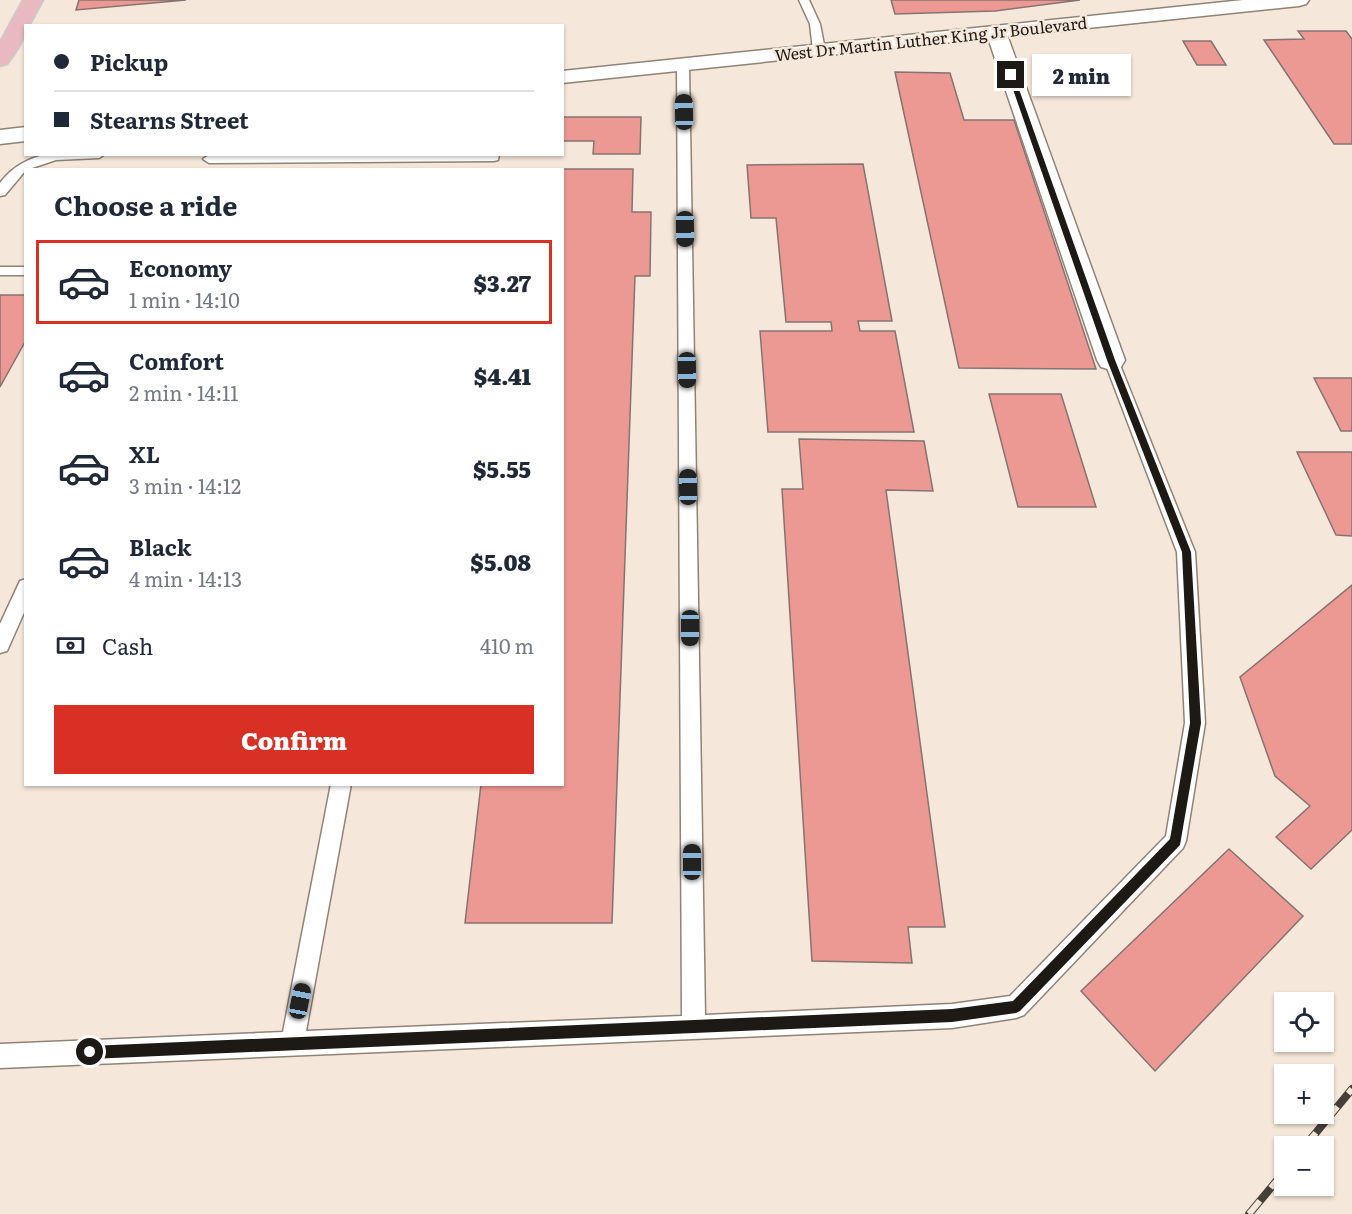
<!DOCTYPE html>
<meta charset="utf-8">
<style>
body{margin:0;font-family:Literata,serif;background:#f6f6f7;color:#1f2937;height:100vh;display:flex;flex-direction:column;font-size:22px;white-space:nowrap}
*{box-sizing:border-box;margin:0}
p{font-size:20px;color:#747a83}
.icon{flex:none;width:33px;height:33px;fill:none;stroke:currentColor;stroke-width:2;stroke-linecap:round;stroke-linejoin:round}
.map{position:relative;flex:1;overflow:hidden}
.panel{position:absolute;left:24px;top:168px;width:540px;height:618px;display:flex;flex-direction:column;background:#fff;border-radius:0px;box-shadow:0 2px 4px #0004}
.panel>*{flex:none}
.top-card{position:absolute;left:24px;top:24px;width:540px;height:132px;border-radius:0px;box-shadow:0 2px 4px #0004;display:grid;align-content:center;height:132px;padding:0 30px;background:#fff}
.controls{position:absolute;left:1274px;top:992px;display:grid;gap:12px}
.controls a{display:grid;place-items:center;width:60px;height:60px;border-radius:0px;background:#fff;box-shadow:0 2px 4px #0004;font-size:30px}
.end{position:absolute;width:27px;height:27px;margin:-14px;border:8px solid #1d1914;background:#fff;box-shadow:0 0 0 3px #fff}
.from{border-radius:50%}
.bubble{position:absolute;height:42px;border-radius:0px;background:#fff;box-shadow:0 2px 4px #0004;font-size:20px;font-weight:800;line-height:42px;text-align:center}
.car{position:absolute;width:18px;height:36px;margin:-18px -9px;border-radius:8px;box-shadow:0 0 4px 2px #0007;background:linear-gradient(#222 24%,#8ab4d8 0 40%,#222 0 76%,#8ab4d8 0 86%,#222 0)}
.top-card b{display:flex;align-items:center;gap:21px;height:57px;font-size:22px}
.top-card b+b{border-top:2px solid #e0e1e3}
.top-card i{width:15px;height:15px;background:#1f2937}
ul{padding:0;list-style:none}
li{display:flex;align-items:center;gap:18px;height:84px;margin:0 12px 9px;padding:0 18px;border:3px solid transparent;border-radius:0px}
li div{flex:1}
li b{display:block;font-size:22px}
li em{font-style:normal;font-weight:800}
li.on{border-color:#d93025}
li>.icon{width:54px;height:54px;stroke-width:1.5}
h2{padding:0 30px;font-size:27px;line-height:72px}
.pay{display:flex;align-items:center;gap:15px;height:66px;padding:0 30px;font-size:22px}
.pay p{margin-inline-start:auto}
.cta{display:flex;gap:12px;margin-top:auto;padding:12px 30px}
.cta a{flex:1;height:69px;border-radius:0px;background:#d93025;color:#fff;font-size:24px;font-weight:800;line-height:69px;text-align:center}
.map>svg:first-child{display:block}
.building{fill:#ed9993;stroke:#857371;stroke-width:1.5}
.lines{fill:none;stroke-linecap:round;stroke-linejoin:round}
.lane-casing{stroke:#8f8376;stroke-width:3}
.street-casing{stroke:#8f8376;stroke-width:3}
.secondary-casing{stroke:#8f8376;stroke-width:3}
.primary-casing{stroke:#cdcccb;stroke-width:3}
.lane{fill:#fff;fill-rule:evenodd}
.street{fill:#fff;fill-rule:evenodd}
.secondary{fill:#fff;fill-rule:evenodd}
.primary{fill:#e8b9c1;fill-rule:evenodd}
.rail-casing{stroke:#453f39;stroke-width:8}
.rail{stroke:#f5e8da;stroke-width:6;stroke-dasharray:17;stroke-linecap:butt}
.route{fill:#1d1914}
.labels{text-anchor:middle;stroke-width:5;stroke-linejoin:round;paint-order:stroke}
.far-street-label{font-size:16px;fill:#1d1914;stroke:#f5e8da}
</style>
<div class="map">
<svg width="1352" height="1214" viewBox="0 0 1352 1214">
<rect width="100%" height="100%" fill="#f5e8da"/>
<g class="building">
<path d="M79 0H186L76 10Z"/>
<path d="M891 0H1080L995 11 895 14Z"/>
<path d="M1298 31H1346L1352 39V144H1334L1264 40 1304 39Z"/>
<path d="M1183 41H1211L1226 65H1197Z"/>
<path d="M895 72 950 73 964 120H1014L1096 369 959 368Z"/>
<path d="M562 117H641L640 154H593L594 141H562Z"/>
<path d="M863 164 892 321H858L860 331H895L914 432H768L760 331H832L831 322H786L776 218H751L747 165Z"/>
<path d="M549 169H633L632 212H651L650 276H635L612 923H465L481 784H562V170Z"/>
<path d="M0 295H26V340L0 387Z"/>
<path d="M1314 378H1352V431H1341Z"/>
<path d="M989 394H1061L1096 507H1018Z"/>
<path d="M799 439 924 441 933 491 886 490 945 927H908L912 963 812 961 782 489H803Z"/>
<path d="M1297 452H1352V536L1336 535Z"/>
<path d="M1352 585V830L1311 869 1276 837 1310 806 1275 776 1240 677Z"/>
<path d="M1229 849 1303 916 1155 1071 1081 991Z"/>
</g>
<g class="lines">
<defs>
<g id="lane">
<path d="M799 0H809L820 24 825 50 823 52 819 53 813 50 810 24Z"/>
<path d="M683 62 689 65 705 1015 952 1004 1010 996 1166 836 1185 723 1177 552 1104 360 1111 355 1118 360 1195 552 1205 723 1186 841 1183 848 1024 1015 1016 1018 952 1028 0 1068V1044L283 1032 331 784H351L306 1031 682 1016 677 65Z"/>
<path d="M48 154H105L99 158 56 160 26 170 5 195 0 196V183C12 167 28 158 48 154Z"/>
<path d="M499 154 498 160 494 161 209 163 203 159 209 155Z"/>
<rect x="0" y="267" width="26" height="8"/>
<path d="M26 579V608L7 651 0 653V624L20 581Z"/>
</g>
<path id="street" d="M996 26 1003 28 1006 32 1125 360 1121 367 1111 370 1101 367 1097 360 986 32 989 28Z"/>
<g id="secondary">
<path d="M1243 0H1309L1306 4 1299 6 562 83V71Z"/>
<path d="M26 127V141L0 144V130Z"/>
</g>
<path id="primary" d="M23 0H43L29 26H26C26 38 15 54 7 64L0 66V42Z"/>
</defs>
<use href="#lane" class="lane-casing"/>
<use href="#street" class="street-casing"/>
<use href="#secondary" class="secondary-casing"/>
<use href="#primary" class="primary-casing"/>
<use href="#lane" class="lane"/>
<use href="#street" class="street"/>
<use href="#secondary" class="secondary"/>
<use href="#primary" class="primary"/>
<defs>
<g id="rail">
<path d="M1305 1146 1352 1089"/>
<path d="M1249 1214 1284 1172"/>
</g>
</defs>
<use href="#rail" class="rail-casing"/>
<use href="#rail" class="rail"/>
</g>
<path class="route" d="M1011 74 1014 75 1115 360 1191 552 1201 723 1180 845 1020 1011 1016 1013 952 1022 90 1059 85 1057 83 1052 85 1048 90 1046 952 1009 1013 1001 1170 839 1190 723 1182 552 1107 360 1008 75Z"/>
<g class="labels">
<g class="far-street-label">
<text transform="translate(931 39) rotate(-6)" y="6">West Dr Martin Luther King Jr Boulevard</text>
</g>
</g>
</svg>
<div class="controls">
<a><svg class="icon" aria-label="locate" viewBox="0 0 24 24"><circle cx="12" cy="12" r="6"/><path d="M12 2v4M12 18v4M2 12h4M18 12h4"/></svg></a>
<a>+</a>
<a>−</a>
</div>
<i class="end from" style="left:90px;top:1052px"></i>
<i class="end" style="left:1011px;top:75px"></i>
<div class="bubble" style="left:1032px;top:54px;width:99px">2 min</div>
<i class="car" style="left:684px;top:112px;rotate:359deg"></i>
<i class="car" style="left:685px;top:229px;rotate:179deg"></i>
<i class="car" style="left:687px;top:370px;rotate:179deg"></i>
<i class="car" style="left:688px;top:487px;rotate:359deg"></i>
<i class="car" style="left:690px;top:628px;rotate:180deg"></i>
<i class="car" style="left:692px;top:862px;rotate:0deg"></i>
<i class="car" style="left:300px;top:1001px;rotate:11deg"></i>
<div class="top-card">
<b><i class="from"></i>Pickup</b>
<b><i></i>Stearns Street</b>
</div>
<section class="panel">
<h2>Choose a ride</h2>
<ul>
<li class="on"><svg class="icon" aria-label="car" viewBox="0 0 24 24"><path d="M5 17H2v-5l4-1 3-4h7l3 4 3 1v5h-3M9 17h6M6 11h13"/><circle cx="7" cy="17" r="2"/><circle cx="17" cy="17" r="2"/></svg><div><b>Economy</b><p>1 min · 14:10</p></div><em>$3.27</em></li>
<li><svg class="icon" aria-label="car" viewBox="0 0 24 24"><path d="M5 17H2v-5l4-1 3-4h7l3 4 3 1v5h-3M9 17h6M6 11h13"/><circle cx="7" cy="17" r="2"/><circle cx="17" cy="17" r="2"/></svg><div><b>Comfort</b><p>2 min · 14:11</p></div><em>$4.41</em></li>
<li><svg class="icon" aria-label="car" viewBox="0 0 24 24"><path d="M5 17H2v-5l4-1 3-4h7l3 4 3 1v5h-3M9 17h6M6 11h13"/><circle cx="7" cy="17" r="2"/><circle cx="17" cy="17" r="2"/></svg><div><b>XL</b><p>3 min · 14:12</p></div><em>$5.55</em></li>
<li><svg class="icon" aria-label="car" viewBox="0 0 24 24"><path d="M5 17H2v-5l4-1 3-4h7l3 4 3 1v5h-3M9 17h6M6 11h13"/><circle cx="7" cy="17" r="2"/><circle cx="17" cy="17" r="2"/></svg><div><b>Black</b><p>4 min · 14:13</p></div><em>$5.08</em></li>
</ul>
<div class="pay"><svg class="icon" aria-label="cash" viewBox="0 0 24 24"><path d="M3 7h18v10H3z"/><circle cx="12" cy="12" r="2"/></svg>Cash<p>410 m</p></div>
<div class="cta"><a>Confirm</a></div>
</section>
</div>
